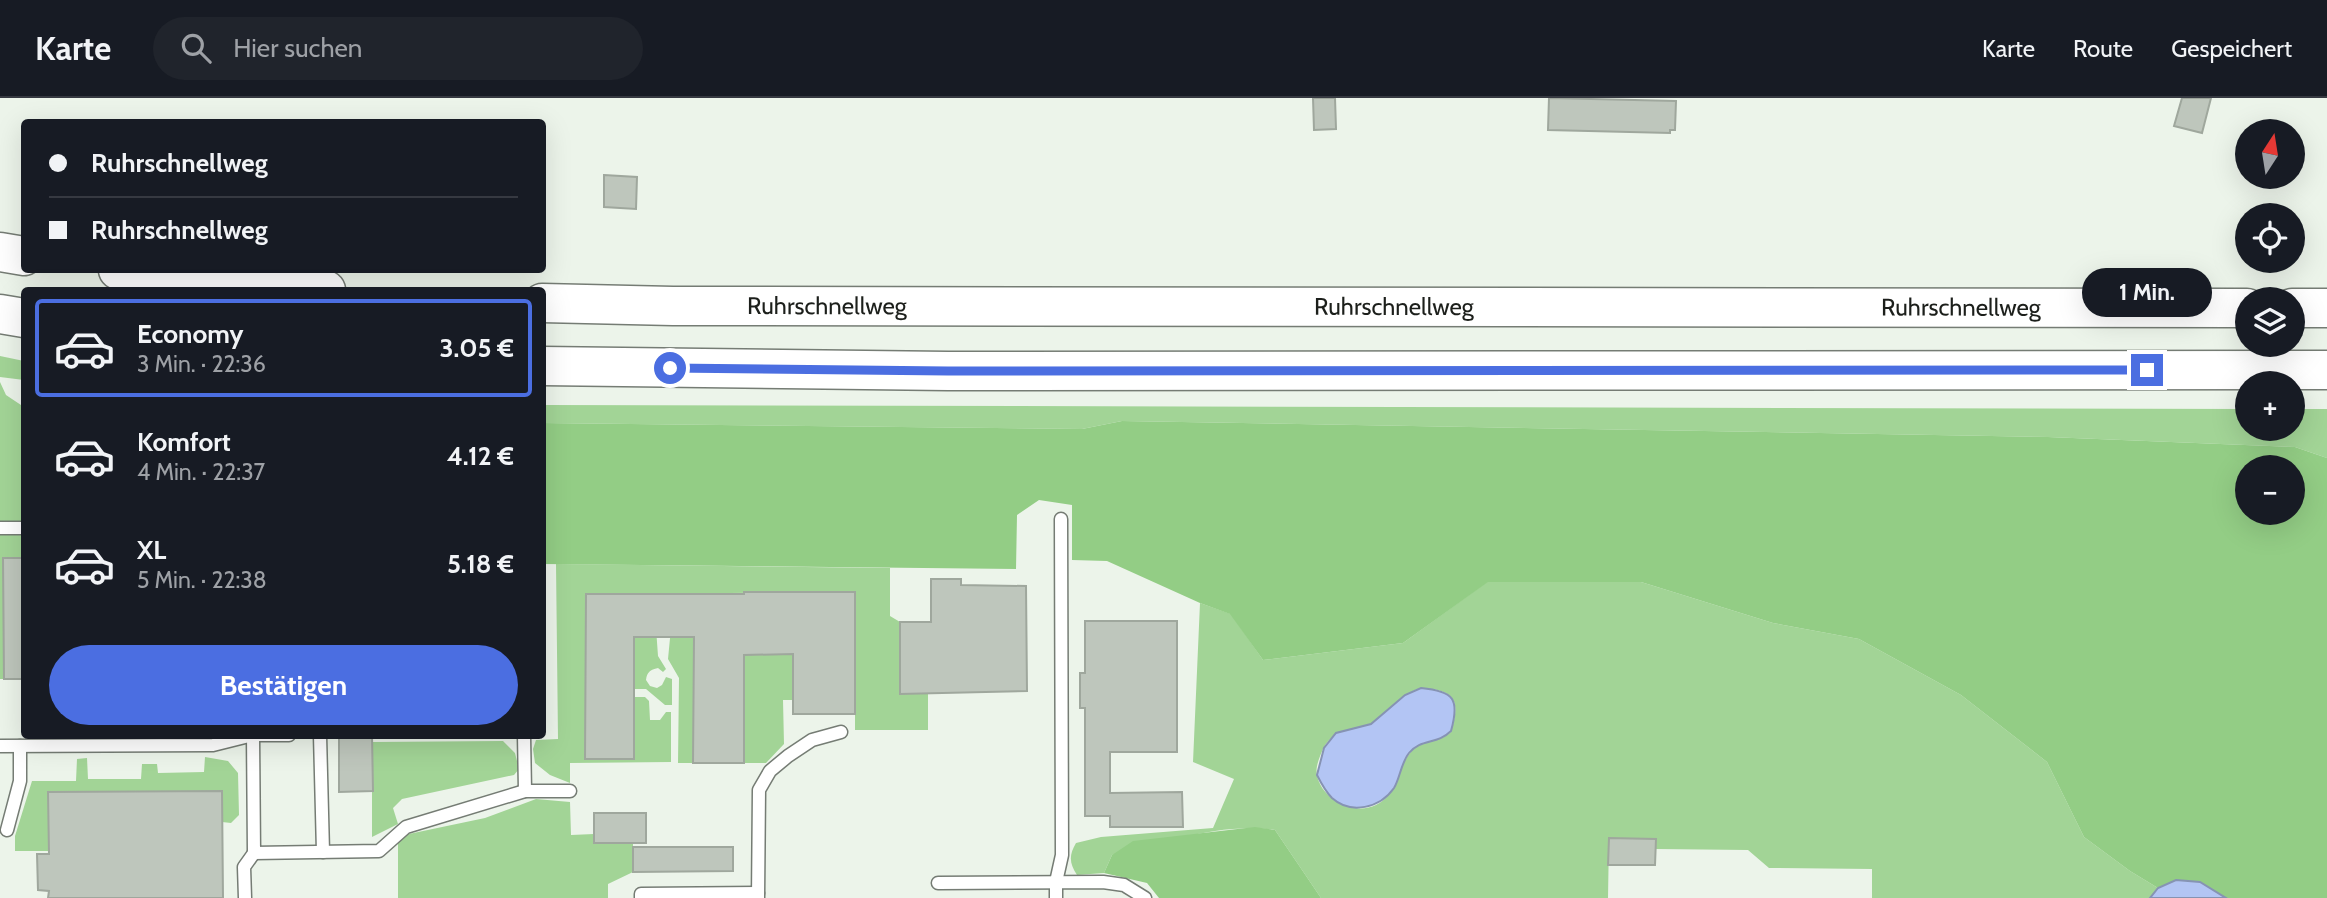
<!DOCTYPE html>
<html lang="de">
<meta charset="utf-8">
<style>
body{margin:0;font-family:Cabin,sans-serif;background:#20242c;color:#f1f3f6;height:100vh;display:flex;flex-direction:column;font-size:26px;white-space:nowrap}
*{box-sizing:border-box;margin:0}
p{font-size:23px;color:#9ea1a6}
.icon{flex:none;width:38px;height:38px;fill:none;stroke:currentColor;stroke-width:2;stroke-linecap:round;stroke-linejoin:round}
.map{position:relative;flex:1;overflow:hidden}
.details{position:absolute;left:21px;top:189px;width:525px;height:452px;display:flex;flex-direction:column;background:#171b24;border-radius:7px;box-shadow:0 7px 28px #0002}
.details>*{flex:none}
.top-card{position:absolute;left:21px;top:21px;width:525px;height:154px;border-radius:7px;box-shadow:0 7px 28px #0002;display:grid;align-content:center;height:154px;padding:0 28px;background:#171b24}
.needle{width:46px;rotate:12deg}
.tools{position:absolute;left:2235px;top:21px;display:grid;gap:14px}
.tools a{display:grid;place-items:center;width:70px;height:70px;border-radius:50%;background:#171b24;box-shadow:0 7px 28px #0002;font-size:35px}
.end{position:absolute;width:32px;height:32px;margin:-16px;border:9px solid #4b6ee1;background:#fff;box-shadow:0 0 0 4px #fff}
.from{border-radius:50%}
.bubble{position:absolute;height:49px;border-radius:24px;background:#171b24;box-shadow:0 7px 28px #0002;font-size:23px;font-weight:700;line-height:49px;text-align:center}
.top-card b{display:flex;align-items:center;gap:24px;height:66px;font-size:26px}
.top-card b+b{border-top:2px solid #363941}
.top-card i{width:18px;height:18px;background:#f1f3f6}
ul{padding:12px 0 0;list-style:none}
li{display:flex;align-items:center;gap:21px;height:98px;margin:0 14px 10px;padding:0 14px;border:4px solid transparent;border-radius:7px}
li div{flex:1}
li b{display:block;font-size:26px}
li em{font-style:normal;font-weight:700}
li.on{border-color:#4b6ee1}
li>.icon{width:63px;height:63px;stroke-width:1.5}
.primary-button{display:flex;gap:14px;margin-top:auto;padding:14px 28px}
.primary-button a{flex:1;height:80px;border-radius:42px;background:#4b6ee1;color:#fff;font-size:28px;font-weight:700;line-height:80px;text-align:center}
header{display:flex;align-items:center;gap:42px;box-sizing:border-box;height:98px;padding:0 35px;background:#171b24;border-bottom:2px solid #363941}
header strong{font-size:33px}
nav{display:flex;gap:38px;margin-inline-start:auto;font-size:24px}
.search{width:490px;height:63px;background:#20242c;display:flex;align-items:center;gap:18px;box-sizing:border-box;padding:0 24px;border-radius:38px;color:#9ea1a6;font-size:26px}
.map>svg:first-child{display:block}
.green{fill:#a2d496;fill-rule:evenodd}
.forest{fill:#93cd85;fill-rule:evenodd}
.water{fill:#b3c5f4;stroke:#8693b3;stroke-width:2}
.building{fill:#bec6bc;stroke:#9fa79d;stroke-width:2}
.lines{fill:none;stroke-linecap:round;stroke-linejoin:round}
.lane-casing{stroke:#757c74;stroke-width:15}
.highway-casing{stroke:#757c74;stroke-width:41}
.lane{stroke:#fff;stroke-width:12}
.highway{stroke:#fff;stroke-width:38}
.route{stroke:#4b6ee1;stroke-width:9}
.labels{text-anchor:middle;stroke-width:6;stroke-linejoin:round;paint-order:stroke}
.street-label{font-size:24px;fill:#1c1f1b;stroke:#fff}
</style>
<header>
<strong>Karte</strong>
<div class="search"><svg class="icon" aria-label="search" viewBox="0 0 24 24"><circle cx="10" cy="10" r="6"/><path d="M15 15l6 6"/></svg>Hier suchen</div>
<nav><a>Karte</a><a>Route</a><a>Gespeichert</a></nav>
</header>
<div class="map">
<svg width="2327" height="800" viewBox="0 0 2327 800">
<rect width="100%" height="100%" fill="#ecf4ea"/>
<g class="green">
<path d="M0 258 24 263V282L0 279Z"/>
<path d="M0 284 6 297 24 309V460H3L4 581H0Z"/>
<path d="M543 307 2247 311V331H2292L2293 311H2327V360L2295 349 2048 339 1122 323 1082 331 543 325Z"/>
<path d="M556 466 890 470V518L900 524V596H928V632H855V494L586 496 585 660 634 599H645L649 603 650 622H660L666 614H671V664L570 665V685L550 677 535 665 533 651 536 642 558 641Z"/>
<path d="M1487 484H1641L1773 525 1859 541 1961 597 2047 664 2084 739 2130 773 2158 790 2150 800H1872V771L1769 770 1748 752 1656 751V742L1609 740 1608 800H1321L1275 732C1221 724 1164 745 1112 757L1104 775 1077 777C1069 765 1069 757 1076 745L1101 739 1213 730 1234 681 1193 664 1200 505 1231 516 1263 562 1403 545ZM1420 590C1455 592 1461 601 1451 634 1436 647 1422 640 1410 655 1396 672 1398 696 1376 707 1354 718 1321 701 1317 677 1315 669 1320 658 1323 651 1334 629 1355 636 1373 625 1392 613 1397 599 1420 590Z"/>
<path d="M634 530H656L658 558 666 571 663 574 658 570C650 572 647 574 646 582L650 588 657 590 662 587 666 579 672 581V607H665L646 591H634Z"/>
<path d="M671 530H714L694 542 693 665H678L679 580 668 561Z"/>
<path d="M793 556 792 602H783L784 646 766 665H744V557Z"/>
<path d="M503 643 515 655 519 671 514 677 402 701 393 710 398 726 372 739V644Z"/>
<path d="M205 659 228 663 238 675 239 717 231 725 222 724 221 693 49 694V753H15V738L32 683H76L77 661 87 660 88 681H141L142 666H157L158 675 204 674Z"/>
<path d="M536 701 570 704 571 737 594 736V745H633V774L608 786V800H398V740L404 737 485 720Z"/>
</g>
<g class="forest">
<path d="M1122 323 2048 339 2295 349 2327 360V800H2226L2200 784 2176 782 2158 790 2130 773 2084 739 2047 664 1961 597 1859 541 1773 525 1641 484H1488L1403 545 1263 562 1230 516 1200 505 1107 463 1072 462V407L1039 402 1017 417 1016 471 543 466V325L1082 331ZM2247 369H2292V415H2247Z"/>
<path d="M1255 729 1275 732 1321 800H1159L1147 785 1104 775 1112 757 1133 743Z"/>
</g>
<g class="water">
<path d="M1421 590C1454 593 1460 601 1451 633 1437 647 1421 640 1409 655 1401 665 1400 680 1394 690 1380 710 1351 717 1332 700 1325 693 1321 685 1317 677L1324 650 1336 635 1371 626 1405 597Z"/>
<path d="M2176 782 2200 784 2226 800H2150L2158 790Z"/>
</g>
<g class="building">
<path d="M1313 0H1335L1336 31 1314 32Z"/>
<path d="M1549 0 1676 3 1675 32H1670V35L1548 32Z"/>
<path d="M2182 0H2211L2202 35 2174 28Z"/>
<path d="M604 77 637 79 636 111 604 109Z"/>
<path d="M3 460H24V581H4Z"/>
<path d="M931 481H961V487L1026 488 1027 593 900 596V524H931Z"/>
<path d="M744 494H855V616H793V556L744 557V665H693L694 539H634V661H585L586 496H744Z"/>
<path d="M1085 523H1177V654H1110V695L1182 694 1183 729H1110V718H1085V610H1080V575H1085Z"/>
<path d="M339 637H372L373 693 339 694Z"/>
<path d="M222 693 223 800H48L49 793 38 792 37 756H49L48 694Z"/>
<rect x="594" y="715" width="52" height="30"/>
<path d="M1609 740 1656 741 1655 767H1608Z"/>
<path d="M633 749H733V773L633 774Z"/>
</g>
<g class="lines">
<defs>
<g id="lane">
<path d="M0 430H24"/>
<path d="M253 637 254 755 379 753 406 729 525 693H570"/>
<path d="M320 637 323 754"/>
<path d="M524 637 525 693"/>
<path d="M0 648 213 647 253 637H289"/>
<path d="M7 732 20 683V648"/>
<path d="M938 785 1103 784 1124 787 1145 800"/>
<path d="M245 800 244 769 254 755"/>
<path d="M641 800V796L758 795"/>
<path d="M758 800 759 692 770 673 788 658 812 642 841 634"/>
<path d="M1056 800V784L1062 757 1061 421"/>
</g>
<g id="highway">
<path d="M0 154 24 158"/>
<path d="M118 172 326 192"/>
<path id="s1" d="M542 205 673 208 2247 210"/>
<path d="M2292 210H2327"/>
<path d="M0 216 24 220"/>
<path d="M542 268 948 273 2327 272"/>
</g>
</defs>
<use href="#lane" class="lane-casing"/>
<use href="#highway" class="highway-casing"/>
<use href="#lane" class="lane"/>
<use href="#highway" class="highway"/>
</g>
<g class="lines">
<path class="route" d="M670 270 948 273 2147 272"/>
</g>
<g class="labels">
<g class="street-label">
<text dy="8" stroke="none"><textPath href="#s1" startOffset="285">Ruhrschnellweg</textPath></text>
<text dy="8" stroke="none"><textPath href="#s1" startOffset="852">Ruhrschnellweg</textPath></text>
<text dy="8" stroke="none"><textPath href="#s1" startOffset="1419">Ruhrschnellweg</textPath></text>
</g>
</g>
</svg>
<div class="tools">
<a><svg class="needle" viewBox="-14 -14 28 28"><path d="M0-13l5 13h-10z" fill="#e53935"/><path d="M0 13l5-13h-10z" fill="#9ea1a6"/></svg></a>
<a><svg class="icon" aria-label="locate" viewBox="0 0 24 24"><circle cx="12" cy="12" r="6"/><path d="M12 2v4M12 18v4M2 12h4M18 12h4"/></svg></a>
<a><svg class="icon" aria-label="layers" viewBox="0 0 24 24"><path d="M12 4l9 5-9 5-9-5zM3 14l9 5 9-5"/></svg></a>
<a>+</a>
<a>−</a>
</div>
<i class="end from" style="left:670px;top:270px"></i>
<i class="end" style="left:2147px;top:272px"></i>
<div class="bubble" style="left:2082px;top:170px;width:130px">1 Min.</div>
<div class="top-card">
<b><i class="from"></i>Ruhrschnellweg</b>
<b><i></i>Ruhrschnellweg</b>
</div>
<section class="details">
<ul>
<li class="on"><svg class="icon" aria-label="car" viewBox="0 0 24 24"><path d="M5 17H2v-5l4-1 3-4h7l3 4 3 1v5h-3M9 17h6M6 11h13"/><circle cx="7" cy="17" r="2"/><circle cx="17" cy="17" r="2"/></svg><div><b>Economy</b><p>3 Min. · 22:36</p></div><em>3.05 €</em></li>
<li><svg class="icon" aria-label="car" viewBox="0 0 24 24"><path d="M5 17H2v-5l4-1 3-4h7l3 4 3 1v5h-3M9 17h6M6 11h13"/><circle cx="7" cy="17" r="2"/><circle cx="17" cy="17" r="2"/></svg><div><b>Komfort</b><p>4 Min. · 22:37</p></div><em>4.12 €</em></li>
<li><svg class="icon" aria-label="car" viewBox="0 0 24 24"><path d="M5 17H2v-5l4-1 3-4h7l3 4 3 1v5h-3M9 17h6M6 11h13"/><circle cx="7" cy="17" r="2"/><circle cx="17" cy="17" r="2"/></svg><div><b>XL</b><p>5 Min. · 22:38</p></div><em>5.18 €</em></li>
</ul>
<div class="primary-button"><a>Bestätigen</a></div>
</section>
</div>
